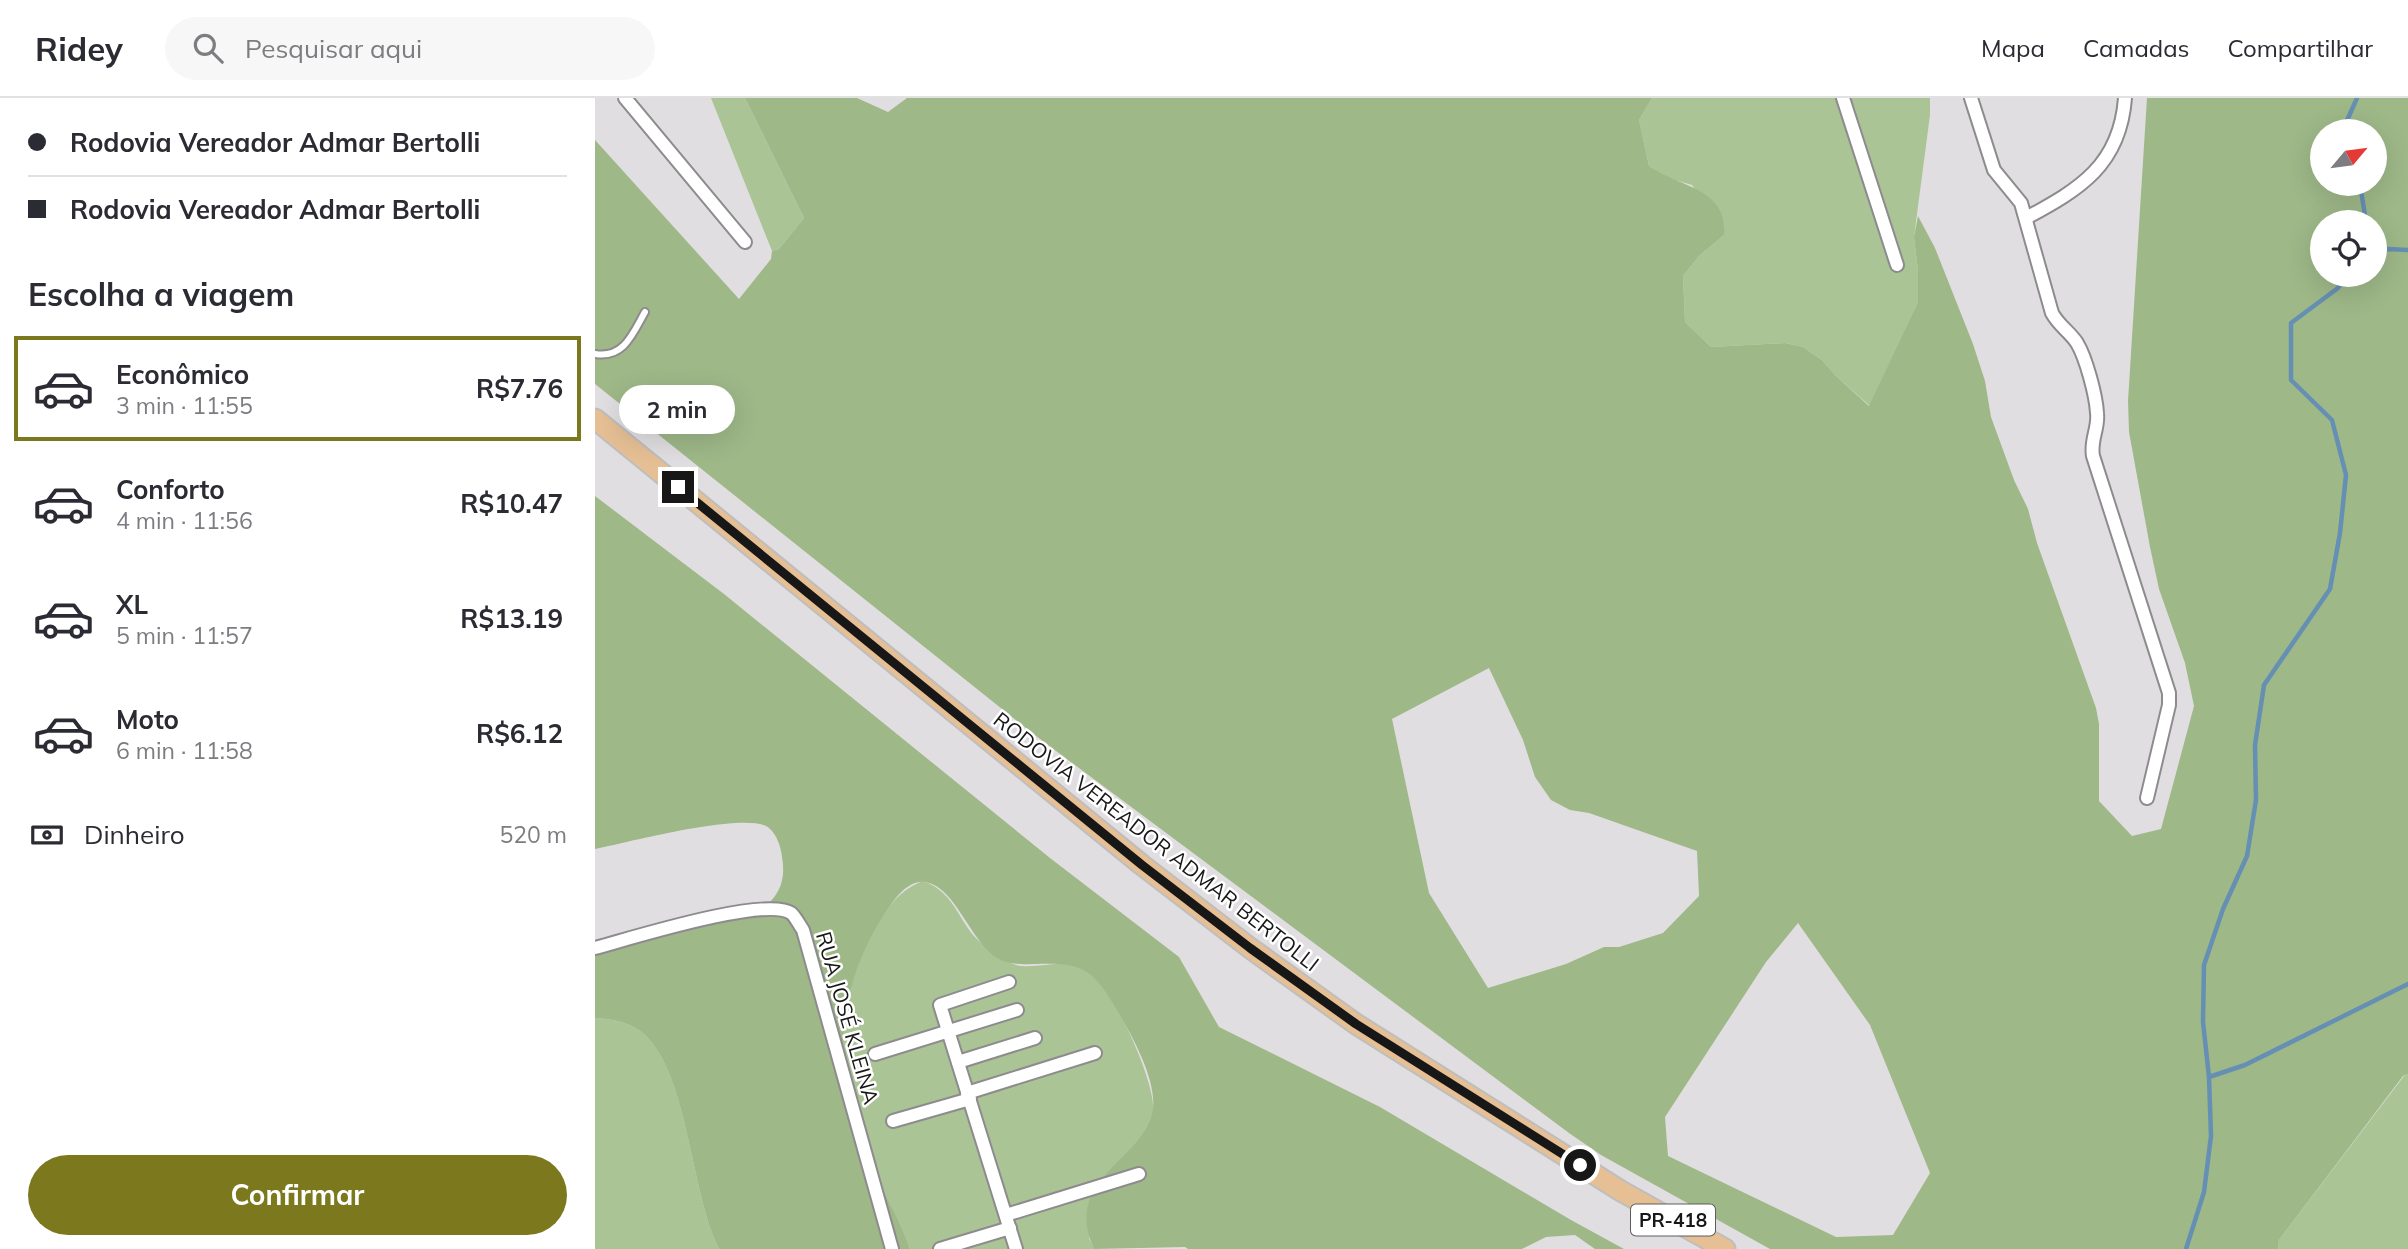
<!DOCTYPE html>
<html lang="pt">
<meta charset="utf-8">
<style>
body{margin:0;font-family:Mulish,sans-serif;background:#f7f7f7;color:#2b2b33;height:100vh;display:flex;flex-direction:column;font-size:26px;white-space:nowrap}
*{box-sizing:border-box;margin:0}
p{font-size:23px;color:#7c7c81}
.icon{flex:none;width:38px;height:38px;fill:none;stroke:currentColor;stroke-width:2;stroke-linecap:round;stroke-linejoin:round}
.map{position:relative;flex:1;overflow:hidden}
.drawer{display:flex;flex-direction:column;background:#fff;width:595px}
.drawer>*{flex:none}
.banner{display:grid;align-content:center;height:154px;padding:0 28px;background:#fff}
.needle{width:46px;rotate:61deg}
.fabs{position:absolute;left:1715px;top:21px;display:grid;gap:14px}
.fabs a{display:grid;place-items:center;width:77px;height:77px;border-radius:50%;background:#fff;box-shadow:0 7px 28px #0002;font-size:35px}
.end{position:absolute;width:32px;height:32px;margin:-16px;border:9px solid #181718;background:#fff;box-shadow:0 0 0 4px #fff}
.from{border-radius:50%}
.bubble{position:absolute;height:49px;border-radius:24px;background:#fff;box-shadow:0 7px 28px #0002;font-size:23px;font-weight:700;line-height:49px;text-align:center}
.banner b{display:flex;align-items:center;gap:24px;height:66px;font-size:26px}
.banner b+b{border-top:2px solid #e1e1e2}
.banner i{width:18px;height:18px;background:#2b2b33}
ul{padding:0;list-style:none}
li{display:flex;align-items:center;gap:21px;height:105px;margin:0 14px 10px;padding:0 14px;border:4px solid transparent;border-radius:0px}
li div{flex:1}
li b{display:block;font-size:26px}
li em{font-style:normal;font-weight:700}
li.active{border-color:#7b781d}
li>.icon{width:63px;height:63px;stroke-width:1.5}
h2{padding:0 28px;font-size:32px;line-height:84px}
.pay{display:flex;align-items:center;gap:18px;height:77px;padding:0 28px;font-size:26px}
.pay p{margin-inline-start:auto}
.primary-button{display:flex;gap:14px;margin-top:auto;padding:14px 28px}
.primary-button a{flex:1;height:80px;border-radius:42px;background:#7b781d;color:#fff;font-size:28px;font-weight:700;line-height:80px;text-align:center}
header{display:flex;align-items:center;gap:42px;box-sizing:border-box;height:98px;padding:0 35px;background:#fff;border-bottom:2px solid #e1e1e2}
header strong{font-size:33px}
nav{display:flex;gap:38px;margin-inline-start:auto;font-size:24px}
.search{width:490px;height:63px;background:#f7f7f7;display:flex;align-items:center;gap:18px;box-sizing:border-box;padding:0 24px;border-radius:38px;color:#7c7c81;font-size:26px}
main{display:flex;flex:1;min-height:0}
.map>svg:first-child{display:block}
.green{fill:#abc495}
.forest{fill:#9eb888;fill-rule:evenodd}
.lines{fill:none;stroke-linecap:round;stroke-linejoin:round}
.stream{stroke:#668fb4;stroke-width:4.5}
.service-casing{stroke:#8e8b8e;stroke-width:10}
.minor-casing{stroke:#8e8b8e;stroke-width:16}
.trunk-casing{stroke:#bebebe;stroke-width:23}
.service{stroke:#fff;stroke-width:6}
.minor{stroke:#fff;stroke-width:12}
.trunk{stroke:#e6bf94;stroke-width:19}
.route{stroke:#181718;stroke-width:9}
.labels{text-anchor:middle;stroke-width:5;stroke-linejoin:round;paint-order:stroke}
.shield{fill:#fff;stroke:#5d5d5d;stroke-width:2}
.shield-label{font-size:19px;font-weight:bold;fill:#181718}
.street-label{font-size:21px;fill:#181718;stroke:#fff}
</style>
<header>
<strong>Ridey</strong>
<div class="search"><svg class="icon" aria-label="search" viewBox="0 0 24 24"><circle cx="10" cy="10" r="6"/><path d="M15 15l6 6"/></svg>Pesquisar aqui</div>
<nav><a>Mapa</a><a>Camadas</a><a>Compartilhar</a></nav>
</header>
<main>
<section class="drawer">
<div class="banner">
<b><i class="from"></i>Rodovia Vereador Admar Bertolli</b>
<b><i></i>Rodovia Vereador Admar Bertolli</b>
</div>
<h2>Escolha a viagem</h2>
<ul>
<li class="active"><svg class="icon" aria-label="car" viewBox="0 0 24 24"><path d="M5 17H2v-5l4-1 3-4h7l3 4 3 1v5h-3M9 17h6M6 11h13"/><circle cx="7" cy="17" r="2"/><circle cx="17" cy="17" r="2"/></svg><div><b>Econômico</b><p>3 min · 11:55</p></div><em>R$7.76</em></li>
<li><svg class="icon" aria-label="car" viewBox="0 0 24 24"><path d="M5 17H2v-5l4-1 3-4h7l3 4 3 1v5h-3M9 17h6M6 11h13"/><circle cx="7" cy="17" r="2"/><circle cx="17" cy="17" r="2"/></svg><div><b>Conforto</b><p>4 min · 11:56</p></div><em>R$10.47</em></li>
<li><svg class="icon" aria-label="car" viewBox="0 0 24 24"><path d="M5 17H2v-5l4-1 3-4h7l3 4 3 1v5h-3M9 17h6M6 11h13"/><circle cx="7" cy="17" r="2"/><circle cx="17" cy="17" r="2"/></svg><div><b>XL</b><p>5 min · 11:57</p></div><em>R$13.19</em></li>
<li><svg class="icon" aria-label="car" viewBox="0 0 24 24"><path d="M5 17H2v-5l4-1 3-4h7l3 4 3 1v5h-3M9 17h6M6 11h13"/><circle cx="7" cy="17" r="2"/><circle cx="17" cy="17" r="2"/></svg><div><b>Moto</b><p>6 min · 11:58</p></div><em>R$6.12</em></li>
</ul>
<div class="pay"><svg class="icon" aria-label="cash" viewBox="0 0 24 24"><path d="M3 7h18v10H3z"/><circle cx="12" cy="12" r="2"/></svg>Dinheiro<p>520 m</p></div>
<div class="primary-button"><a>Confirmar</a></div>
</section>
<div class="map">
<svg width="1813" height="1151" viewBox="0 0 1813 1151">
<rect width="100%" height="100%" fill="#e1dee2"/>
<g class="green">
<path d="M116 0H150L209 120 184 151 177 153Z"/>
<path d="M1057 0H1335V17L1319 139 1323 173V204L1275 308 1240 277 1227 262 1208 249 1190 245 1116 249 1090 224 1088 178 1104 158 1129 137 1097 87 1069 79 1054 68 1044 22Z"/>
<path d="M328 783C363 795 364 830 389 847 398 853 411 864 421 867 439 872 464 861 485 868 514 878 557 977 558 1007 559 1013 556 1021 554 1028L494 1140 499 1151H315C303 1115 281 1084 268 1049 260 1028 252 1003 248 981 241 943 254 880 272 845 286 819 299 794 328 783Z"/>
<path d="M0 920C18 921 36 924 50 937 94 980 95 1092 124 1151H0Z"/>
<path d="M1813 976V1151H1683L1684 1142 1809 978Z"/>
</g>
<g class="forest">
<path d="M150 0H262L293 14 312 0H1057L1044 22 1054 68C1082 89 1133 89 1129 137L1104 158 1088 178 1090 224 1116 249 1190 245 1208 249 1227 262 1240 277 1274 308 1323 204V173L1319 139 1323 118 1340 150 1378 246 1390 283 1396 319 1419 382 1433 411 1442 445 1501 610 1504 626V703L1537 738 1566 731 1599 608 1590 565 1564 491 1555 449 1534 334 1533 303 1552 0H1813V976L1808 978 1684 1142 1683 1151H1175L1006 1057 974 1035 441 638 0 286V42L144 201 176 161 177 153 184 151 209 120ZM1727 33H1780V86H1727ZM1727 124H1780V177H1727ZM894 570 928 642 940 679 956 702 975 712 994 715 1102 753 1104 798 1068 835 1024 849H1009L971 866 893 890 834 795 797 621ZM1203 825 1275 927 1335 1075 1298 1137 1241 1139 1073 1058 1070 1019 1171 864Z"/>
<path d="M0 398 129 496 455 760 584 859 624 929 785 1009 976 1122 1029 1151H1000L980 1137 951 1139 927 1151H593L590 1149 499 1151C466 1079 553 1061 558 1010 561 980 537 938 522 912 497 869 487 864 438 866 425 867 413 866 402 860 375 843 361 790 331 784 311 781 297 805 288 818 242 890 236 972 268 1050 282 1085 303 1115 315 1151H124C95 1092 94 980 50 937 36 924 18 921 0 920V848L168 810C185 797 191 781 187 759 186 749 182 737 174 730 154 712 30 745 0 751Z"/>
</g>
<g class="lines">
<g class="stream">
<path d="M1752 33 1750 27 1762 0"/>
<path d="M1765 86 1771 124"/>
<path d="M1780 157 1793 151 1813 152"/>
<path d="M1614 979 1650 967 1813 886"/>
<path d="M1591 1151 1609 1094 1616 1038 1614 979 1608 924 1609 867 1628 811 1652 758 1661 702 1660 647 1669 587 1735 491 1745 435 1751 377 1737 322 1696 282V225L1743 190 1753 177"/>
</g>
<defs>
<path id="service" d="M0 256C29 261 38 235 50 214"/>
<g id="minor">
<path d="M30 0 150 144"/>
<path d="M1248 0 1302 167"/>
<path d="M1376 0 1399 72 1426 105 1457 215C1464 228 1475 234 1482 245 1491 260 1501 297 1502 315 1504 330 1495 342 1498 358L1574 595V607L1552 700"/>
<path d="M1431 120C1485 91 1525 67 1530 0"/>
<path d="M0 850C34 841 170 798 196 815 200 818 205 828 208 832L297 1151"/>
<path d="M414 884 345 907 421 1151"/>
<path d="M280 956 422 912"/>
<path d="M363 964 440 940"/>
<path d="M372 995 500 955"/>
<path d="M298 1023 375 1001"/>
<path d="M411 1117 544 1076"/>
<path d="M345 1151 415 1130"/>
</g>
<path id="trunk" d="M0 321 547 767 655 850 761 926 1026 1093 1130 1151"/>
</defs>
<use href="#service" class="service-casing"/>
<use href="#minor" class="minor-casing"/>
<use href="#trunk" class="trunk-casing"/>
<use href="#service" class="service"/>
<use href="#minor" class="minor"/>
<use href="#trunk" class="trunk"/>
</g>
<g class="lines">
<path class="route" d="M83 389 547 767 655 850 761 926 985 1067"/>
</g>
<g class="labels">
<rect class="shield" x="1036" y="1106.5" width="84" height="31" rx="5"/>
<g class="shield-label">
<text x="1078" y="1129">PR-418</text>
</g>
<g class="street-label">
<text transform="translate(561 744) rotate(38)" y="7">RODOVIA VEREADOR ADMAR BERTOLLI</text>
<text transform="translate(252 920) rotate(74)" y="7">RUA JOSÉ KLEINA</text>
</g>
</g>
</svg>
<div class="fabs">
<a><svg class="needle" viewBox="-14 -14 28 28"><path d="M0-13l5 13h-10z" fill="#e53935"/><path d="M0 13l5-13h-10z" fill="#7c7c81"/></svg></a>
<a><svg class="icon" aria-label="locate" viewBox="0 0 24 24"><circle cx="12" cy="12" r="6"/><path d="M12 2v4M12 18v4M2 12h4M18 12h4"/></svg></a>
</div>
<i class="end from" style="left:985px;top:1067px"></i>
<i class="end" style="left:83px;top:389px"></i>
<div class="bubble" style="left:24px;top:287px;width:116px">2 min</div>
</div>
</main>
